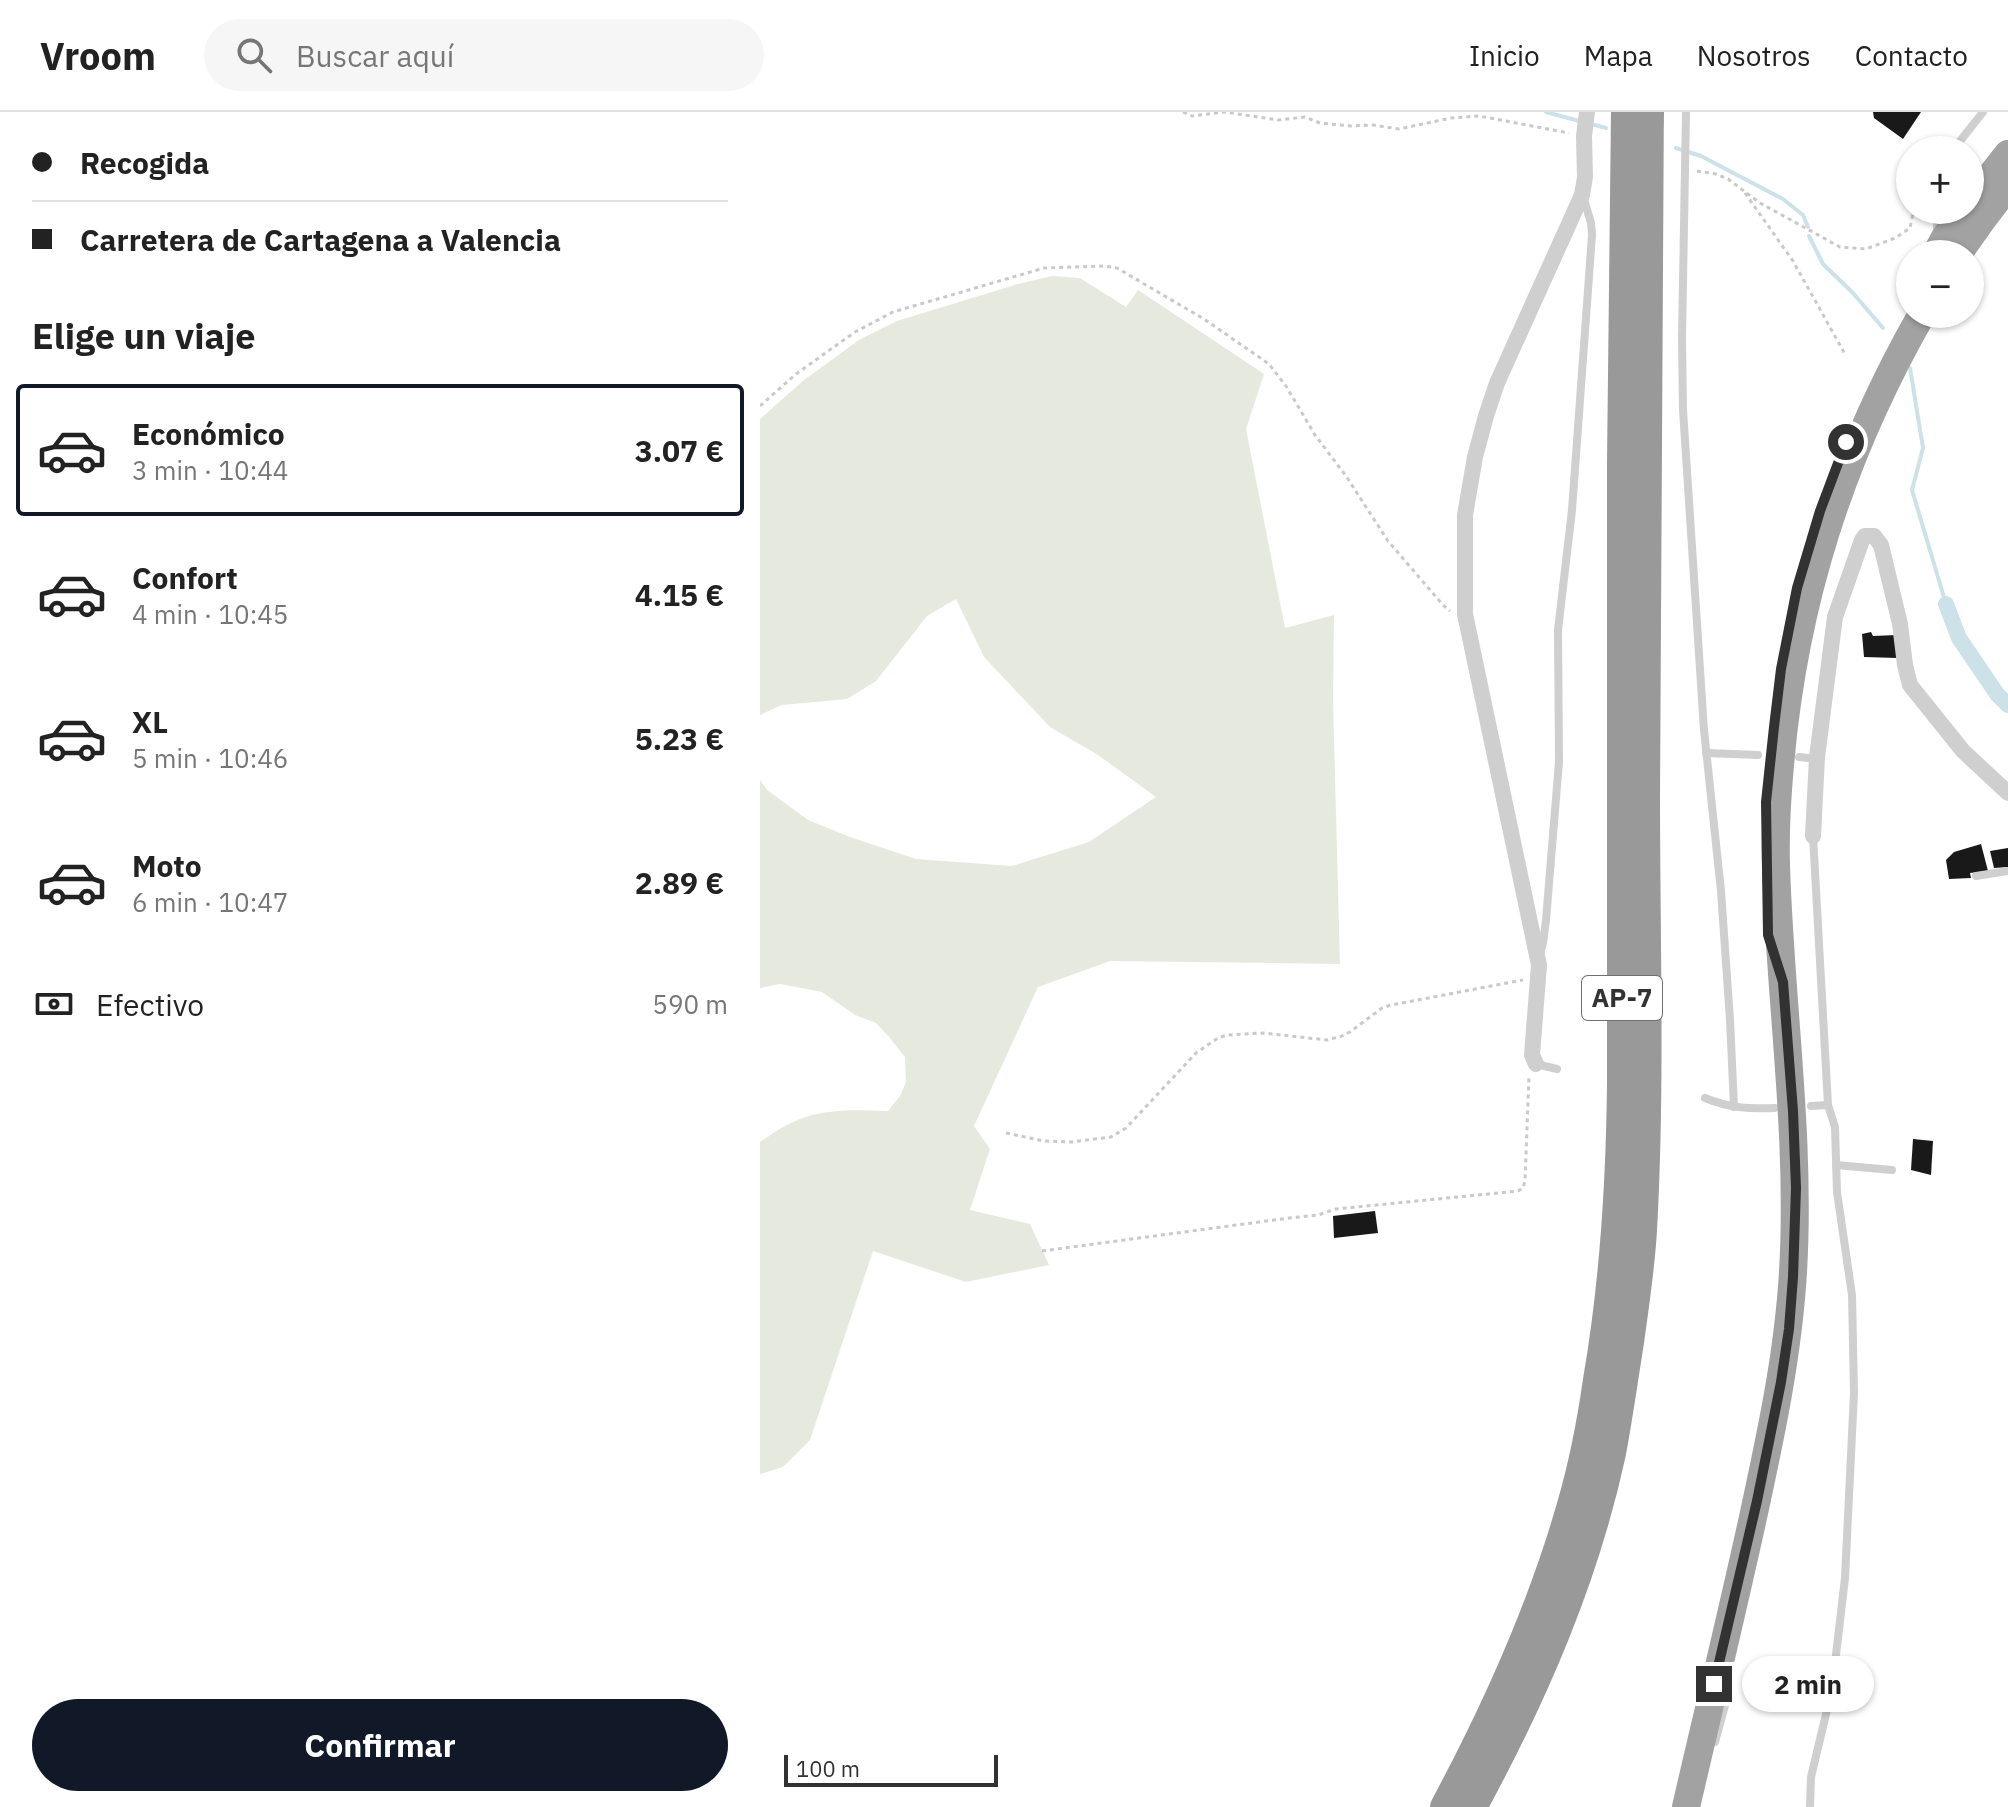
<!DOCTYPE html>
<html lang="es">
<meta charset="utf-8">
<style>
body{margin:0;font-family:"IBM Plex Sans",sans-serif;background:#f6f6f6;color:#222;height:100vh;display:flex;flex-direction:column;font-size:30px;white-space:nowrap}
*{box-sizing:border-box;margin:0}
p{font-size:26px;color:#767676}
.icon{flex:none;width:44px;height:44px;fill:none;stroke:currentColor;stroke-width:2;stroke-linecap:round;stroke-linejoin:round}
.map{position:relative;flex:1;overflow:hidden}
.drawer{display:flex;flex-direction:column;background:#fff;width:760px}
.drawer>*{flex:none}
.top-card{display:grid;align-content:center;height:176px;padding:0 32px;background:#fff}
.controls{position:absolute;left:1136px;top:24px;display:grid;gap:16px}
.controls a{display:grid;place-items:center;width:88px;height:88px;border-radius:50%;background:#fff;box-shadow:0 2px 6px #0004;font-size:40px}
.scale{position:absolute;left:24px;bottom:20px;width:214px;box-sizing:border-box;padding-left:8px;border:4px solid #323232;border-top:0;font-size:22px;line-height:28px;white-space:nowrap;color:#323232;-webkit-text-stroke:6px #fff;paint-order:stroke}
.end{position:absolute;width:36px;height:36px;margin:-18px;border:10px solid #323232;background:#fff;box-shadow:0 0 0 4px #fff}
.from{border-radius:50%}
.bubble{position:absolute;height:56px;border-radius:28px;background:#fff;box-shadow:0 2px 6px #0004;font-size:26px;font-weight:700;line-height:56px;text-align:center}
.top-card b{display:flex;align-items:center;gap:28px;height:76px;font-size:30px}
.top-card b+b{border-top:2px solid #e0e0e0}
.top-card i{width:20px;height:20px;background:#222}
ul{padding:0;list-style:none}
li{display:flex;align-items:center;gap:24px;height:132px;margin:0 16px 12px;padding:0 16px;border:4px solid transparent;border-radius:8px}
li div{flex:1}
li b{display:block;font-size:30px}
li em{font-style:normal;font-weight:700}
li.on{border-color:#111827}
li>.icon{width:72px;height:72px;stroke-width:1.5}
h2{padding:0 32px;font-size:36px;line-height:96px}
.pay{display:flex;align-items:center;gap:20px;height:88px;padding:0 32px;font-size:30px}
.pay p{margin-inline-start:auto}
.action{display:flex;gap:16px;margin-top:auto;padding:16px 32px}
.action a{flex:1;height:92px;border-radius:48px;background:#111827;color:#fff;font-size:32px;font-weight:700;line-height:92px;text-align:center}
header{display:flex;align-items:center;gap:48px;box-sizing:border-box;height:112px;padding:0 40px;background:#fff;border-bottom:2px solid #e0e0e0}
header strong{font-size:38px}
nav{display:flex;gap:44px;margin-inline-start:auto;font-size:28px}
.search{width:560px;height:72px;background:#f6f6f6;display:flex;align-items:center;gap:20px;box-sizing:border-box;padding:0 28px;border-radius:44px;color:#767676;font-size:30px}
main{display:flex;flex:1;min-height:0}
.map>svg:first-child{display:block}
.green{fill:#e6eade}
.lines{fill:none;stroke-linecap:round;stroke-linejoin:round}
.stream{stroke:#cde1e8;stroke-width:4}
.canal{stroke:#cde1e8;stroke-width:16}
.building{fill:#191919}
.path{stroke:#c9c9c9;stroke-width:3;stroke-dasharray:4 4;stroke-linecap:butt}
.service{stroke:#cfcfcf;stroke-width:8}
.minor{stroke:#cfcfcf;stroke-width:16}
.trunk{stroke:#a2a2a2;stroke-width:28}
.motorway{stroke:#999;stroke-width:30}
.route{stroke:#323232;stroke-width:10}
.labels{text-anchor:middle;stroke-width:8;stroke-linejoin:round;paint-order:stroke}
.shield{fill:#fff;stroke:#707070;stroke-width:2}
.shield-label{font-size:26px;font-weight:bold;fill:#323232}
</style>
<header>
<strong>Vroom</strong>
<div class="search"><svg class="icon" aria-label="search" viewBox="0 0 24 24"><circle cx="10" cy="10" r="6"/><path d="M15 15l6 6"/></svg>Buscar aquí</div>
<nav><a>Inicio</a><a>Mapa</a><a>Nosotros</a><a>Contacto</a></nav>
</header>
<main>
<section class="drawer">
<div class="top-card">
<b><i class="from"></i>Recogida</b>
<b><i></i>Carretera de Cartagena a Valencia</b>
</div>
<h2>Elige un viaje</h2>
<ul>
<li class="on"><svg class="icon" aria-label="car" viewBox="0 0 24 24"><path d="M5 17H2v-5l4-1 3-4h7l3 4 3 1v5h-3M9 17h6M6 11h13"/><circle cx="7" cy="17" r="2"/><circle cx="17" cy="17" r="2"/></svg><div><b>Económico</b><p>3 min · 10:44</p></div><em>3.07 €</em></li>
<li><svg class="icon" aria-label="car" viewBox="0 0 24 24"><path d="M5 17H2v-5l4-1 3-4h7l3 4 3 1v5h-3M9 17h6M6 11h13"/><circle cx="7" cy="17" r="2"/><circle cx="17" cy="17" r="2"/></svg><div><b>Confort</b><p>4 min · 10:45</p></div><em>4.15 €</em></li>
<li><svg class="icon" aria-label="car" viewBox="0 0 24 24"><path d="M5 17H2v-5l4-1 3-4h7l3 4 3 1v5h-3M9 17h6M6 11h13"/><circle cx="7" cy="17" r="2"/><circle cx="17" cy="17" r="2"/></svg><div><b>XL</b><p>5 min · 10:46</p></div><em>5.23 €</em></li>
<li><svg class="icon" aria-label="car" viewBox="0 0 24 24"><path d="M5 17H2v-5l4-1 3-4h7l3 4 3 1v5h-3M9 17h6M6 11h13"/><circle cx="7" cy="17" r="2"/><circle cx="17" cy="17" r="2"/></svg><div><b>Moto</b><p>6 min · 10:47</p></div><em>2.89 €</em></li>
</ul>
<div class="pay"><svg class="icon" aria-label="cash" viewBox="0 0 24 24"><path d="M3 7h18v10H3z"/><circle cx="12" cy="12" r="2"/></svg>Efectivo<p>590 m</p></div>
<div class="action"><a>Confirmar</a></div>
</section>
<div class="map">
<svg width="1248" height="1695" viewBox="0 0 1248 1695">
<rect width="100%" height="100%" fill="#fff"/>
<path class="green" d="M292 164 320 166 366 195 378 178 504 262 486 317 525 516 574 503 573 588 580 852 350 849 278 875 214 1014 230 1037 210 1098 270 1112 289 1153 206 1170 113 1139 50 1328 23 1355 0 1362V1030C11 1023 21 1015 33 1010 63 996 95 998 128 999L140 984 146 970 145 945 129 925 116 911 95 903 62 880 20 872 0 876V668L7 678 48 708 90 725 156 747 252 754 329 730 396 685 338 643 290 615 224 545 196 487 167 504 116 569 87 587 22 593 0 603V307L44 268 99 228 137 209 258 172Z"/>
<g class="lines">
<g class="stream">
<path d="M786 0 823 10"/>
<path d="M831 12 846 16"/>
<path d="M916 36 941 44 1023 87 1043 103 1048 115"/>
<path d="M1049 124 1063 152 1092 180 1123 216"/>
<path d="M1150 256 1163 336 1152 378 1186 492"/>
</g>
<path class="canal" d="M1186 492 1199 526 1237 582 1248 593"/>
</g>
<g class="building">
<path d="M1113 0H1161L1143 27 1114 6Z"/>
<path d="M1111 520 1113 524 1137 523 1138 546 1104 545 1102 522Z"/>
<path d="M1221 732 1228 759 1210 761 1211 766 1189 767 1186 748 1194 740Z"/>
<path d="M1248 736V755L1234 756 1230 739Z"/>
<path d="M1153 1027 1173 1029 1171 1063 1151 1058Z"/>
<path d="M615 1099 618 1121 574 1126 573 1104Z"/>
</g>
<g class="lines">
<g class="path">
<path d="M423 0 432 4 465 0 518 8 545 5 560 11 591 14 613 13 639 17 691 6 719 4 809 21"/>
<path d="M937 59 956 62 968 67 1000 91 1080 135 1106 137 1135 126 1150 116 1153 101 1161 98"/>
<path d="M985 81 1033 149 1086 244"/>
<path d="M0 294 36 262 95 220 133 200 284 156 344 154 357 156 444 207 509 252 526 274 555 323 586 364 628 429 683 493 690 499"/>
<path d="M246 1021 284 1029 312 1030 351 1025 366 1016 436 941 458 926 467 923 503 921 567 928 582 924 590 920 622 896 631 893 763 868"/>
<path d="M282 1139 529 1106 558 1103 576 1097 758 1079 763 1076 765 1069 769 964"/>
</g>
<g class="service">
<path d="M926 0 922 226 923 298 944 618 961 779 970 908 974 995"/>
<path d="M1193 38 1223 0"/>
<path d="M1177 121V98"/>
<path d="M946 641 998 643"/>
<path d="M1039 645 1057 647"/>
<path d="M1216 764 1248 759"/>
<path d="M780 842 783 831 786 808 799 650 798 518 812 398 832 123 831 111 823 84"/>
<path d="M776 952 797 957"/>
<path d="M945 986C969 996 989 997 1015 996"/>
<path d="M1051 994 1068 993"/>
<path d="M1076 1053 1132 1058"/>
<path d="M955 1630 971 1572 967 1558"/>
<path d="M1050 1695 1051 1665 1072 1577 1085 1466 1094 1281 1092 1183 1077 1080 1075 1015 1068 993 1053 724"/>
</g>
<g class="minor">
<path d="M1053 724 1057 645 1075 505 1102 428 1105 424H1114L1121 433 1140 512 1145 553 1150 573 1203 639 1248 681"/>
<path d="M776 952 772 943 779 853 705 502V403L715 345 726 304 737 271 822 83 825 65 824 24 827 0"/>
</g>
<g class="trunk">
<path d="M1210 90 1248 42"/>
<path d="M1176 142 1184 127 1204 98"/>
<path d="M1198 142 1222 108 1248 74"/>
<path d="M926 1695C948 1600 971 1505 992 1410 1010 1327 1028 1245 1033 1160 1041 1023 1020 889 1016 753 1015 720 1017 686 1020 653 1034 490 1081 344 1162 202"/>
</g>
<g class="motorway">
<path d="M685 1695C737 1598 782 1499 812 1393 824 1352 832 1310 838 1268 855 1170 861 1072 862 972V351L866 0"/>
<path d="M712 1695C773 1583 824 1466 851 1341 858 1304 863 1267 869 1230 874 1193 880 1155 882 1118 890 974 885 829 885 685 885 456 886 228 889 0"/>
</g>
</g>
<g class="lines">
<path class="route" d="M954 1572 997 1389 1021 1270 1029 1217 1033 1165 1036 1076 1033 999 1023 870 1008 823 1006 690 1014 615 1021 557 1037 476 1060 399 1086 330"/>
</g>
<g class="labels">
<rect class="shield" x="822" y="864" width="80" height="44" rx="6"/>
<g class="shield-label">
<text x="862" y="895">AP-7</text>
</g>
</g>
</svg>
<div class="controls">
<a>+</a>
<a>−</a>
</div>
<div class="scale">100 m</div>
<i class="end from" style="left:1086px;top:330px"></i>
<i class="end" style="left:954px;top:1572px"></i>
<div class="bubble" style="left:982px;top:1544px;width:132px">2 min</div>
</div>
</main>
